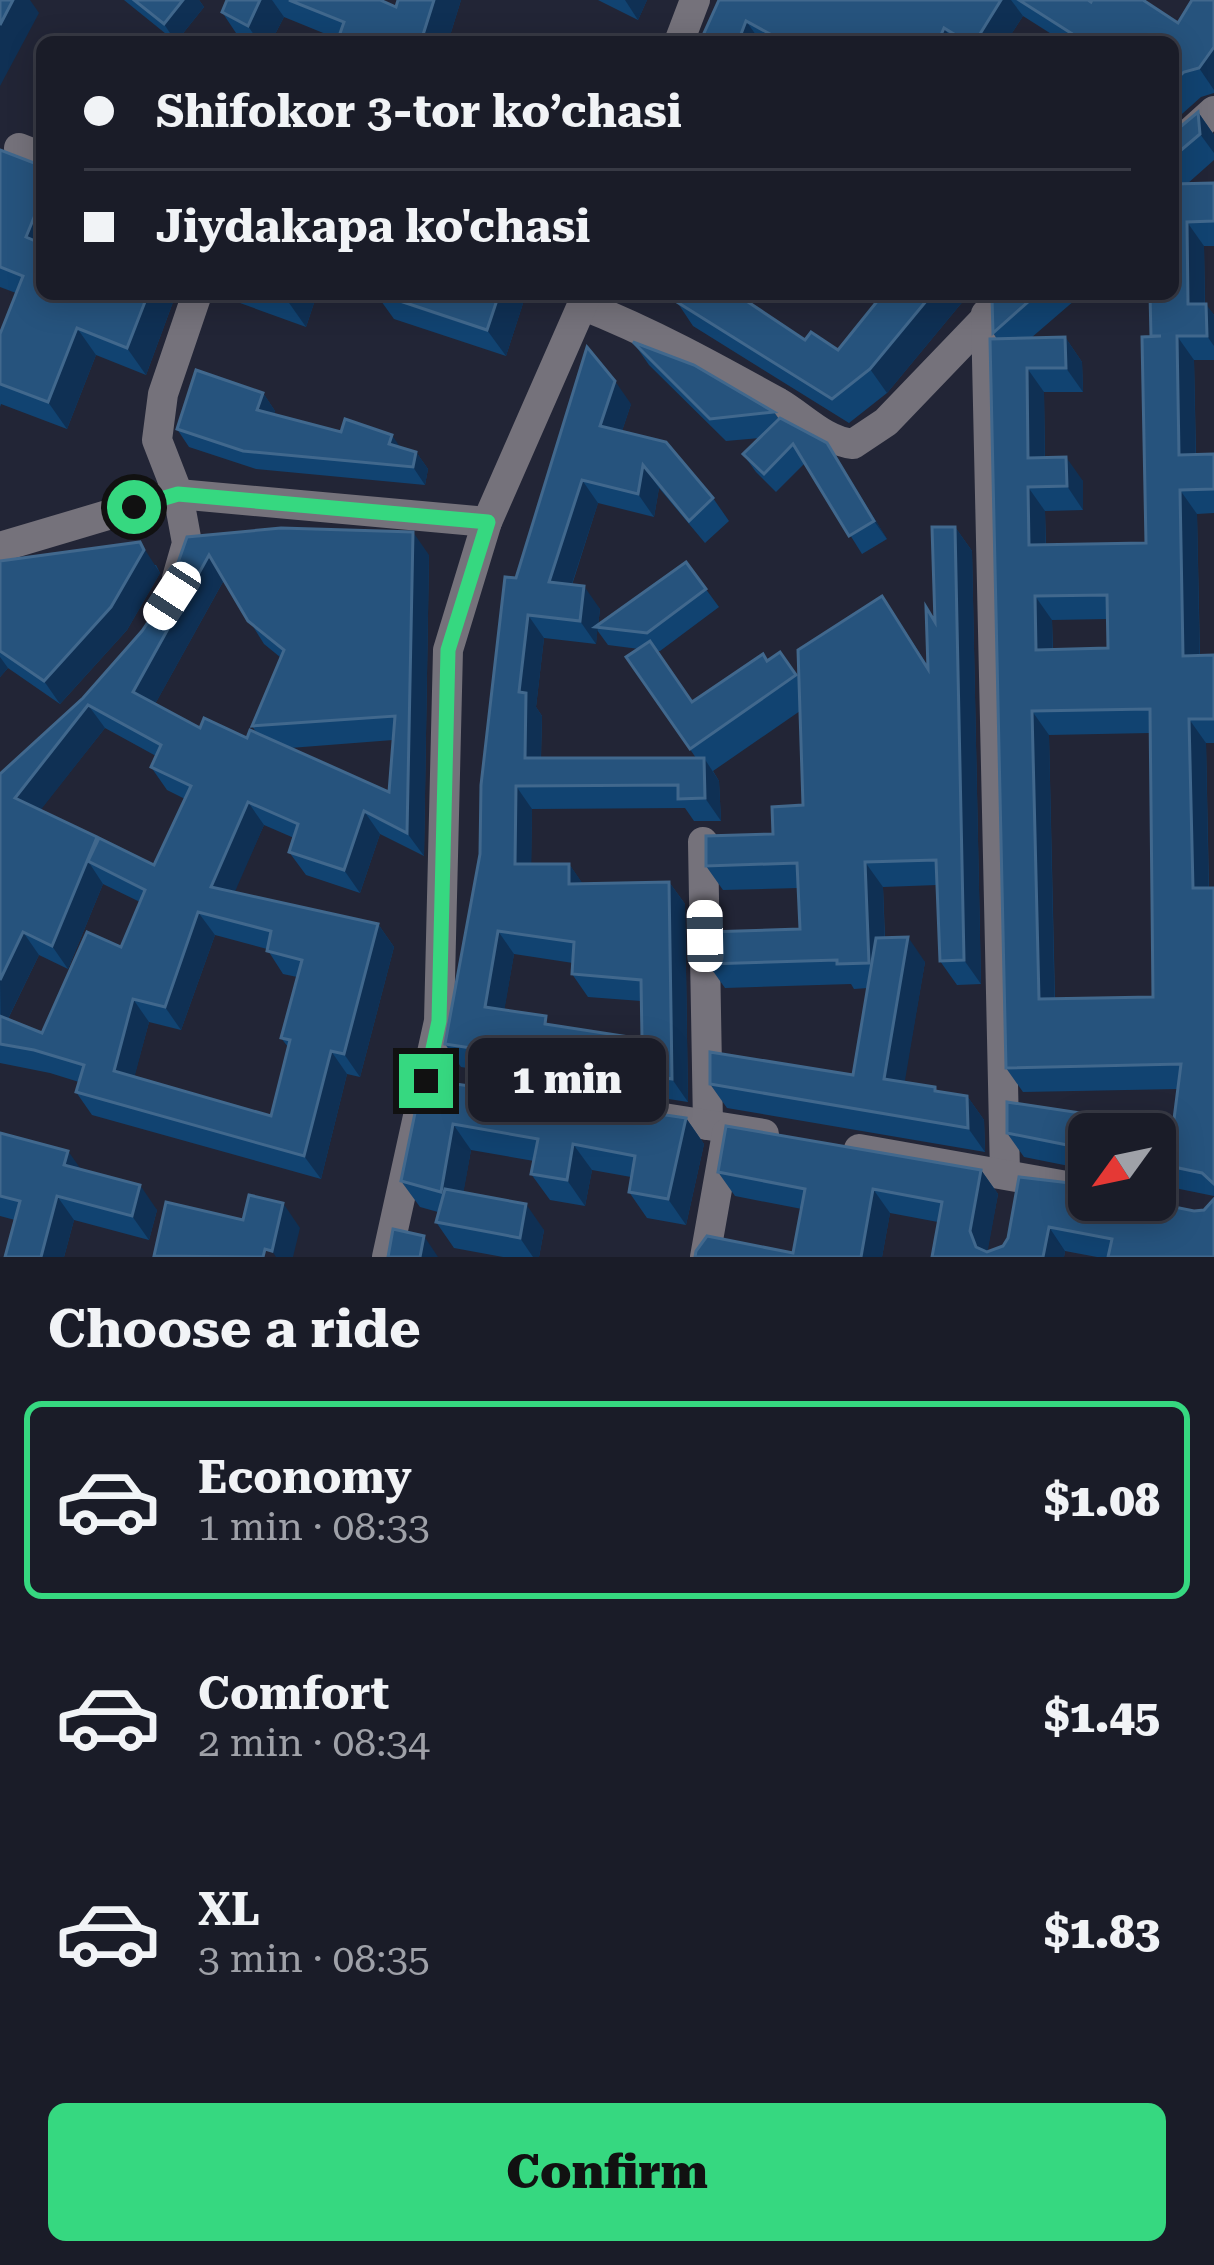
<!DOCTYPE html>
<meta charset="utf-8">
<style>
body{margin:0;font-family:"Roboto Serif",serif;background:#232530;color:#f1f3f6;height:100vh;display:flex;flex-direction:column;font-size:45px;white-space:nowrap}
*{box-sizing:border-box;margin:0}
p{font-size:39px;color:#9fa1a8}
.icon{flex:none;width:66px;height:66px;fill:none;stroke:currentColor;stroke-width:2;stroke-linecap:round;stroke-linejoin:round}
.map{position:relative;height:1257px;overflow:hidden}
.details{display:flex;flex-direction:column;background:#1a1c28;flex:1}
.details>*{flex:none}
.guide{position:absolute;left:36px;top:36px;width:1143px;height:264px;border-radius:18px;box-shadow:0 6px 30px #0003,0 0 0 3px #383a45;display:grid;align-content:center;height:264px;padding:0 48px;background:#1a1c28}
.needle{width:78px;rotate:237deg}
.buttons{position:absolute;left:1068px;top:1113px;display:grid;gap:24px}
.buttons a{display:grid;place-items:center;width:108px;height:108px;border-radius:18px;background:#1a1c28;box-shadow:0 6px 30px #0003,0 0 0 3px #383a45;font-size:60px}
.end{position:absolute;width:54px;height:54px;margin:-27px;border:15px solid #36d880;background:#111;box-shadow:0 0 0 6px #111}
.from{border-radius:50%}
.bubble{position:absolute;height:84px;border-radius:18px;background:#1a1c28;box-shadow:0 6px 30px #0003,0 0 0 3px #383a45;font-size:39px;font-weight:800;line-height:84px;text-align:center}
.car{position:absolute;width:36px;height:72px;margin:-36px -18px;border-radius:15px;box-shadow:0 0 9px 3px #0007;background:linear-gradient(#fff 24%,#345 0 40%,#fff 0 76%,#345 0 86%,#fff 0)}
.guide b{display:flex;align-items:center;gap:42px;height:114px;font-size:45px}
.guide b+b{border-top:3px solid #383a45}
.guide i{width:30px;height:30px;background:#f1f3f6}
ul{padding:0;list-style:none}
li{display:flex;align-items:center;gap:36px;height:198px;margin:0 24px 18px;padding:0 24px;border:6px solid transparent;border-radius:18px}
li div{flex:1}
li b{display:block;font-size:45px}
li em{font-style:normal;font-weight:800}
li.active{border-color:#36d880}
li>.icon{width:108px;height:108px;stroke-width:1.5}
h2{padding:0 48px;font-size:54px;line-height:144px}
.action{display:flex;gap:24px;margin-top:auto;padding:24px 48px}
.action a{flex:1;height:138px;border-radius:18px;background:#36d880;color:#111;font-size:48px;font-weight:800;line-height:138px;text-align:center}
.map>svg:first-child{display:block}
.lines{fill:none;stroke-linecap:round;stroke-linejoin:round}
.minor{stroke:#75727b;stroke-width:30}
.wall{fill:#114371;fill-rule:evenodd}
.shaded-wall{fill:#0f3054}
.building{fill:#26537d;stroke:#41688d;stroke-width:3;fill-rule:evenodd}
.route{stroke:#36d880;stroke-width:15}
</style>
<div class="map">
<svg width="1214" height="1257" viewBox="0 0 1214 1257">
<rect width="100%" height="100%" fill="#222536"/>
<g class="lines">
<g class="minor">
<path d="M679 42 695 0"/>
<path d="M19 148 42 157"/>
<path d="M1173 148 1214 111"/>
<path d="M582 305C651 332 714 367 779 403 803 417 824 441 853 444L886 422 1009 294"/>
<path d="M986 314 1005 1174"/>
<path d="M0 547 178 494 487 522"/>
<path d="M177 578 187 543 178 494 157 440 163 394 197 294"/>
<path d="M703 842 708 1125"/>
<path d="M651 1116 764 1134"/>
<path d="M859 1149 1089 1190"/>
<path d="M387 1257 439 1021 448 650 487 522 587 294"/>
<path d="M705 1257 727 1133"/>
</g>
</g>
<g class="wall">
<path d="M124 0H199L204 7 176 42Z"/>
<path d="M227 0H380L396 7 461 0 448 42H337L338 39 284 17 271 42H247L240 39 222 12Z"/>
<path d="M598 0H647L638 20Z"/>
<path d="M719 0H1088L1178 23 1214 0V93L1201 97 1173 122V42H1064L1023 16 1006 42H700Z"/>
<path d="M1198 112 1214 135V160L1187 184 1214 183V246H1204L1205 304 1214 315V360H1194L1196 455 1214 454V513L1197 514 1200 655H1214V743H1206L1209 888H1214V1196L1155 1184V1134H1089V1170L1024 1157 1007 1133 1173 1127 1178 1089 1023 1092 1006 1068 997 339 993 333 996 294H1082L1031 338 1065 337 1082 362 1083 392H1044L1045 458 1083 481V510L1045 511 1046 545 1146 543 1151 336 1173 294V133ZM1108 619V648L1053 649 1052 620ZM1150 733 1153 997 1055 999 1049 735Z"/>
<path d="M0 150 42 294H176L146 375 96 355 67 429 1 404 0 407V334L16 293 0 287Z"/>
<path d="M215 294H317L306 327Z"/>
<path d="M376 294H526L506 356 394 319Z"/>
<path d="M663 294H736L805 340 838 350 879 301 871 294H969L887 393 849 423 693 326 677 302Z"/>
<path d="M633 342 774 412 779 419 827 443 887 539 862 554 805 463 776 492 756 472 743 454 760 438 726 441 649 365Z"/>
<path d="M263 393 275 411 274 414 416 452 428 469 425 485 256 469 189 447 177 429Z"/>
<path d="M631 404 622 431 713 498 729 521 705 543 659 488 654 517 598 503 572 585 600 609 598 626 686 562 719 607 660 651H657L693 702 780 652 799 678 882 596 928 666 935 620 955 527 972 551 981 984 957 985 940 961 937 885 883 887 885 938 925 962 904 1082 938 1092 967 1096 984 1120 985 1152 727 1108 710 1084 853 1075 868 988 854 989 851 984 725 988 708 964 800 929 798 888 723 890 706 866 773 834 803 805 800 711 713 771 719 781 721 821H694L685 808 532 809 531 864H569L582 883 669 882 685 904 688 1102 461 1067 445 1044 480 854 516 578ZM597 630 608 645 639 649 626 657 696 758H541L542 716 536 707 544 638 596 644ZM514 954 573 963 572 974 588 997 641 1001 642 1039 553 1025 504 1010Z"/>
<path d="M187 537 429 555 424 856 380 834 360 893 306 875 289 852 294 838 264 825 234 892 378 924 394 947 360 1077 347 1074 321 1179 92 1115 76 1092 79 1082 50 1073 0 1063V774L83 698 142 631 167 594ZM224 580 264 644 280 657 252 726 256 732 247 738 200 728 155 704ZM105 728 156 756 151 767 167 790 185 799 154 865 40 810ZM393 740 389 792 290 748ZM103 884 140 902 121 947 42 1033 8 1019 39 955 68 969ZM215 935 267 949 283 974 297 977 281 1038 288 1047 271 1116 134 1077 149 1022 181 1030Z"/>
<path d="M0 561 156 565 160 573 127 630 60 704 8 668 0 677Z"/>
<path d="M422 1079 686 1118 704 1144 686 1225 647 1218 629 1192 631 1177 592 1170 585 1206 550 1200 531 1174 534 1161 471 1150 463 1193 544 1230 539 1257H503L454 1248 436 1222 438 1212 420 1207 401 1181Z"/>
<path d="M0 1133 81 1170 157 1210 149 1240 74 1220 64 1257H5L15 1220 0 1216Z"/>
<path d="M981 1170 998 1194 987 1252 1003 1246 1088 1177 1089 1200 1214 1257H1097L1065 1251 1064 1257H932L938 1222 890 1213 882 1257H695L793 1253 802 1209 735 1196 718 1172Z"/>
</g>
<g class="shaded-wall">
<path d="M13 0H30L39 13 0 86V25Z"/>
<path d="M183 0H199L204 7 176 42 164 24Z"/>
<path d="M260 0H272L284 17 271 42H259L248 26Z"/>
<path d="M434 0H461L448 42H425L422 38Z"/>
<path d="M625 0H647L638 20Z"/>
<path d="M1001 0H1011L1023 16 1006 42H975Z"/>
<path d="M746 21 761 42H738Z"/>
<path d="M944 28 954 42H938Z"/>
<path d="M1214 47V90L1199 68Z"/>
<path d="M1198 112 1214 135V153L1200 134Z"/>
<path d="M42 198V260L26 237Z"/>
<path d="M1187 222 1204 246 1205 328 1188 304Z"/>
<path d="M148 294H176L146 375 127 348Z"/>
<path d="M289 294H317L306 327 287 300Z"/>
<path d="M499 294H526L506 356 487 330Z"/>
<path d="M932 294H969L887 393 870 369Z"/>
<path d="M1206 304 1214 315V346L1207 336Z"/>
<path d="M77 328 96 355 67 429 48 402Z"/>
<path d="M1177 336 1194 360 1196 479 1179 455Z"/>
<path d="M1065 337 1082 362 1083 392 1066 368Z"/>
<path d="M1027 368 1044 392 1045 482 1028 458Z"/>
<path d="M615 381 631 404 616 449 600 426Z"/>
<path d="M263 393 275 411 270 427 257 410Z"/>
<path d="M392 435 404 453 389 444Z"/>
<path d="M827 443 839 461 887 539 874 521Z"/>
<path d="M416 452 428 469 425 485 413 467Z"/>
<path d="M1066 457 1083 481V510L1067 486Z"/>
<path d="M643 465 659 488 654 517 638 494Z"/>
<path d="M582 480 598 503 565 605 549 582Z"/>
<path d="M1028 487 1045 511 1046 569 1029 545Z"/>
<path d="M1180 490 1197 514 1200 680 1183 656Z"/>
<path d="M955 527 972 551 981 984 964 960Z"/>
<path d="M413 532 429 555 424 856 407 833Z"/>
<path d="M140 542 160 573 127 630 60 704 44 681Z"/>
<path d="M209 555 225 578 149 715 133 692Z"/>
<path d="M584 586 600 609 596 644 580 621Z"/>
<path d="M1035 596 1052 620 1053 674 1036 650Z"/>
<path d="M528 615 544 638 536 707 542 716 540 781 525 758 519 692Z"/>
<path d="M0 657 8 668 0 677Z"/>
<path d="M88 705 105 728 32 821 15 798Z"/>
<path d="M1032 711 1049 735 1055 1024 1039 999Z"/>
<path d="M1189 719 1206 743 1209 912 1193 888Z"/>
<path d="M704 758 719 781 721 821 705 798Z"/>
<path d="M516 786 532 809 531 887 515 864Z"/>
<path d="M248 802 264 825 227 910 211 887Z"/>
<path d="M364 811 380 834 360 893 344 870Z"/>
<path d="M97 837 113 860 88 861 103 884 68 969 52 946Z"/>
<path d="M865 862 883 887 886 987 869 963Z"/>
<path d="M569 864 585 887 569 884Z"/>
<path d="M669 882 685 904 688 1102 672 1079Z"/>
<path d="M198 912 215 935 181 1030 165 1007Z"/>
<path d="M378 924 394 947 360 1077 344 1054Z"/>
<path d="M498 931 514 954 501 1030 485 1007Z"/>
<path d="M23 932 39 955 1 1033 0 980Z"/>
<path d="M908 937 925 962 901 1104 884 1079Z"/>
<path d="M133 999 149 1022 130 1094 114 1071Z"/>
<path d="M331 1051 347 1074 321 1179 304 1156Z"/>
<path d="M967 1096 984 1120 985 1152 968 1128Z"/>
<path d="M686 1118 704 1144 686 1225 668 1199Z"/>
<path d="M453 1124 471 1150 459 1218 441 1192Z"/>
<path d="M573 1144 592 1170 585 1206 567 1180Z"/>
<path d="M68 1151 85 1175 64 1165Z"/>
<path d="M981 1170 998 1194 987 1255 976 1247 970 1231Z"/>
<path d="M140 1185 157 1210 149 1240 132 1216Z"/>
<path d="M873 1189 890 1213 882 1257H861Z"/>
<path d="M57 1196 74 1220 64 1257H41Z"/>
<path d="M283 1203 300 1228 293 1257H276L272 1251Z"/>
<path d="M526 1204 544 1230 539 1257H533L520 1238Z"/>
<path d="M1049 1227 1065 1251 1064 1257H1043Z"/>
<path d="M424 1236 438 1257H420Z"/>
</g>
<g class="building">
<path d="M0 0H13L0 25Z"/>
<path d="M134 0H183L164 24Z"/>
<path d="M227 0H260L248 26 222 12Z"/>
<path d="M289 0H380L396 7 398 0H434L422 38 431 42H337L344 22Z"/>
<path d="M719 0H1001L975 42H967L944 28 938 42H806L797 38 794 42H785L746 21 738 42H700Z"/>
<path d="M1019 0H1088L1091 2 1092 0H1143L1178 23 1192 0H1214V47L1199 68 1184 72 1173 82V42H1085Z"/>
<path d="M1198 112 1200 134 1173 157V133Z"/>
<path d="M0 150 42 166V198L26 237 42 244V294H148L127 348 77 328 48 402 0 384V334L23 276 0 267Z"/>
<path d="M1214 183V221L1187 222 1188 304H1206L1207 336H1177L1179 455 1214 454V489L1180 490 1183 656 1214 655V719H1189L1193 888H1214V1184L1202 1173 1155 1163V1134H1089V1162L1085 1152 1077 1147 1007 1133V1102L1173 1127 1181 1064 1006 1068 990 339 1065 337 1066 368H1027L1028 458 1066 457 1067 486 1028 487 1029 545 1146 543 1142 337 1161 336H1151L1150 294H1173V184ZM1107 595 1108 648 1036 650 1035 596ZM1150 709 1153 997 1039 999 1032 711Z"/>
<path d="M269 294H289L287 300Z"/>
<path d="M379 294H499L487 330Z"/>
<path d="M682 294H736L805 340 811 332 838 350 883 294H932L870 369 832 399 677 302Z"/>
<path d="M996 294H1037L993 333 992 298Z"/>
<path d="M633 342 694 365 774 412 710 419Z"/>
<path d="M587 347 615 381 600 426 666 442 713 498 689 521 643 465 638 494 582 480 549 582 584 586 580 621 528 615 519 692 526 693 525 758H704L705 798 678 799V785L516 786 515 864H569V884L669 882 672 1079 445 1044 480 854 481 785 505 577 516 578ZM498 931 574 942 572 974 641 980 642 1039 545 1024 546 1016 485 1007Z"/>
<path d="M196 370 263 393 257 410 341 432 345 419 392 435 389 444 416 452 413 467 243 451 177 429Z"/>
<path d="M780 418 827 443 874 521 849 536 793 444 764 474 743 454Z"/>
<path d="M932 527H955L964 960 940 961 936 860 865 862 869 963 837 964V960L708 964 707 932 800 929 797 863 706 866V836L773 834 772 807 803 805 798 650 882 596 928 669 926 607 935 622Z"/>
<path d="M281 528 413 532 407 833 364 811 344 870 289 852 298 824 248 802 211 887 378 924 344 1054 331 1051 304 1156 76 1092 84 1065 34 1050 0 1044V1016L42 1033 87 932 121 947 145 890 88 861 99 838 154 865 191 786 151 767 161 745 88 705 15 798 97 837 52 946 23 932 0 980V774L83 698 142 631 167 594 187 537ZM209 555 248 621 284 650 252 726 395 716 389 792 250 730 247 738 204 718 200 728 133 692ZM198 912 271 931 267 951 302 960 281 1038 290 1040 271 1116 114 1071 133 999 165 1007Z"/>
<path d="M140 542 144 550 111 607 44 681 0 651V561Z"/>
<path d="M686 562 706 589 647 633 595 627Z"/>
<path d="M650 641 692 702 763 654 767 661 780 652 796 675 690 749 626 657Z"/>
<path d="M908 937 884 1079 935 1087V1091L967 1096 968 1128 710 1084V1052L853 1075 876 938Z"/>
<path d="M422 1079 686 1118 668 1199 629 1192 635 1156 573 1144 567 1180 531 1174 538 1139 453 1124 441 1192 401 1181Z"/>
<path d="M726 1126 981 1170 970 1231 976 1247 987 1252 1003 1246 1008 1238 1019 1177 1078 1184 1088 1177 1089 1174V1200H1140L1194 1211 1204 1210 1214 1199V1257H1108L1112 1239 1049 1227 1043 1257H932L942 1202 873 1189 861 1257H695L696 1251 707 1236 793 1253 805 1189 718 1172Z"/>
<path d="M0 1133 68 1151 64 1165 140 1185 132 1216 57 1196 41 1257H5L20 1201 0 1196Z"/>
<path d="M445 1189 526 1204 520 1238 436 1222Z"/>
<path d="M249 1195 283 1203 272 1251 265 1249 263 1257 154 1256 166 1202 243 1220Z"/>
<path d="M393 1229 424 1236 420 1257H388Z"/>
</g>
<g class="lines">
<path class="route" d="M134 507 178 494 488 522 448 650 439 1021 426 1081"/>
</g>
</svg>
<div class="buttons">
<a><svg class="needle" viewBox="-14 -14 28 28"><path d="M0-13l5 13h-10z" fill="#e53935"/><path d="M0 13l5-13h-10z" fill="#9fa1a8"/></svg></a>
</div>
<i class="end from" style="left:134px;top:507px"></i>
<i class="end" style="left:426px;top:1081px"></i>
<div class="bubble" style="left:468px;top:1038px;width:198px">1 min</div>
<i class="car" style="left:172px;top:596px;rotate:213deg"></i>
<i class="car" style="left:705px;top:936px;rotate:359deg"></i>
<div class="guide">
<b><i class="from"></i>Shifokor 3-tor koʼchasi</b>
<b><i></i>Jiydakapa ko'chasi</b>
</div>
</div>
<section class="details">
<h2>Choose a ride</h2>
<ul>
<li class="active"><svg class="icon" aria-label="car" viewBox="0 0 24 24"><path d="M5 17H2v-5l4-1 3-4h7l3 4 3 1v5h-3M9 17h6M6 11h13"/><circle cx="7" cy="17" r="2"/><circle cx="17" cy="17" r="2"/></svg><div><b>Economy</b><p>1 min · 08:33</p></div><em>$1.08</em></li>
<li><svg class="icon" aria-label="car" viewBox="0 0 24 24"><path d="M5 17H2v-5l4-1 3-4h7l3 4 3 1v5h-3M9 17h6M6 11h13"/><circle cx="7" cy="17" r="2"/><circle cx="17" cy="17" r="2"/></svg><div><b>Comfort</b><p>2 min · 08:34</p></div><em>$1.45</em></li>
<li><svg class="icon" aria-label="car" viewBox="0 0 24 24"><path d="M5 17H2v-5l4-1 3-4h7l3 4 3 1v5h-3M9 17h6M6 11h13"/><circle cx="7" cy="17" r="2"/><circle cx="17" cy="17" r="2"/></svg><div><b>XL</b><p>3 min · 08:35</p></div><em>$1.83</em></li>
</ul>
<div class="action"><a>Confirm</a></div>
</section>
